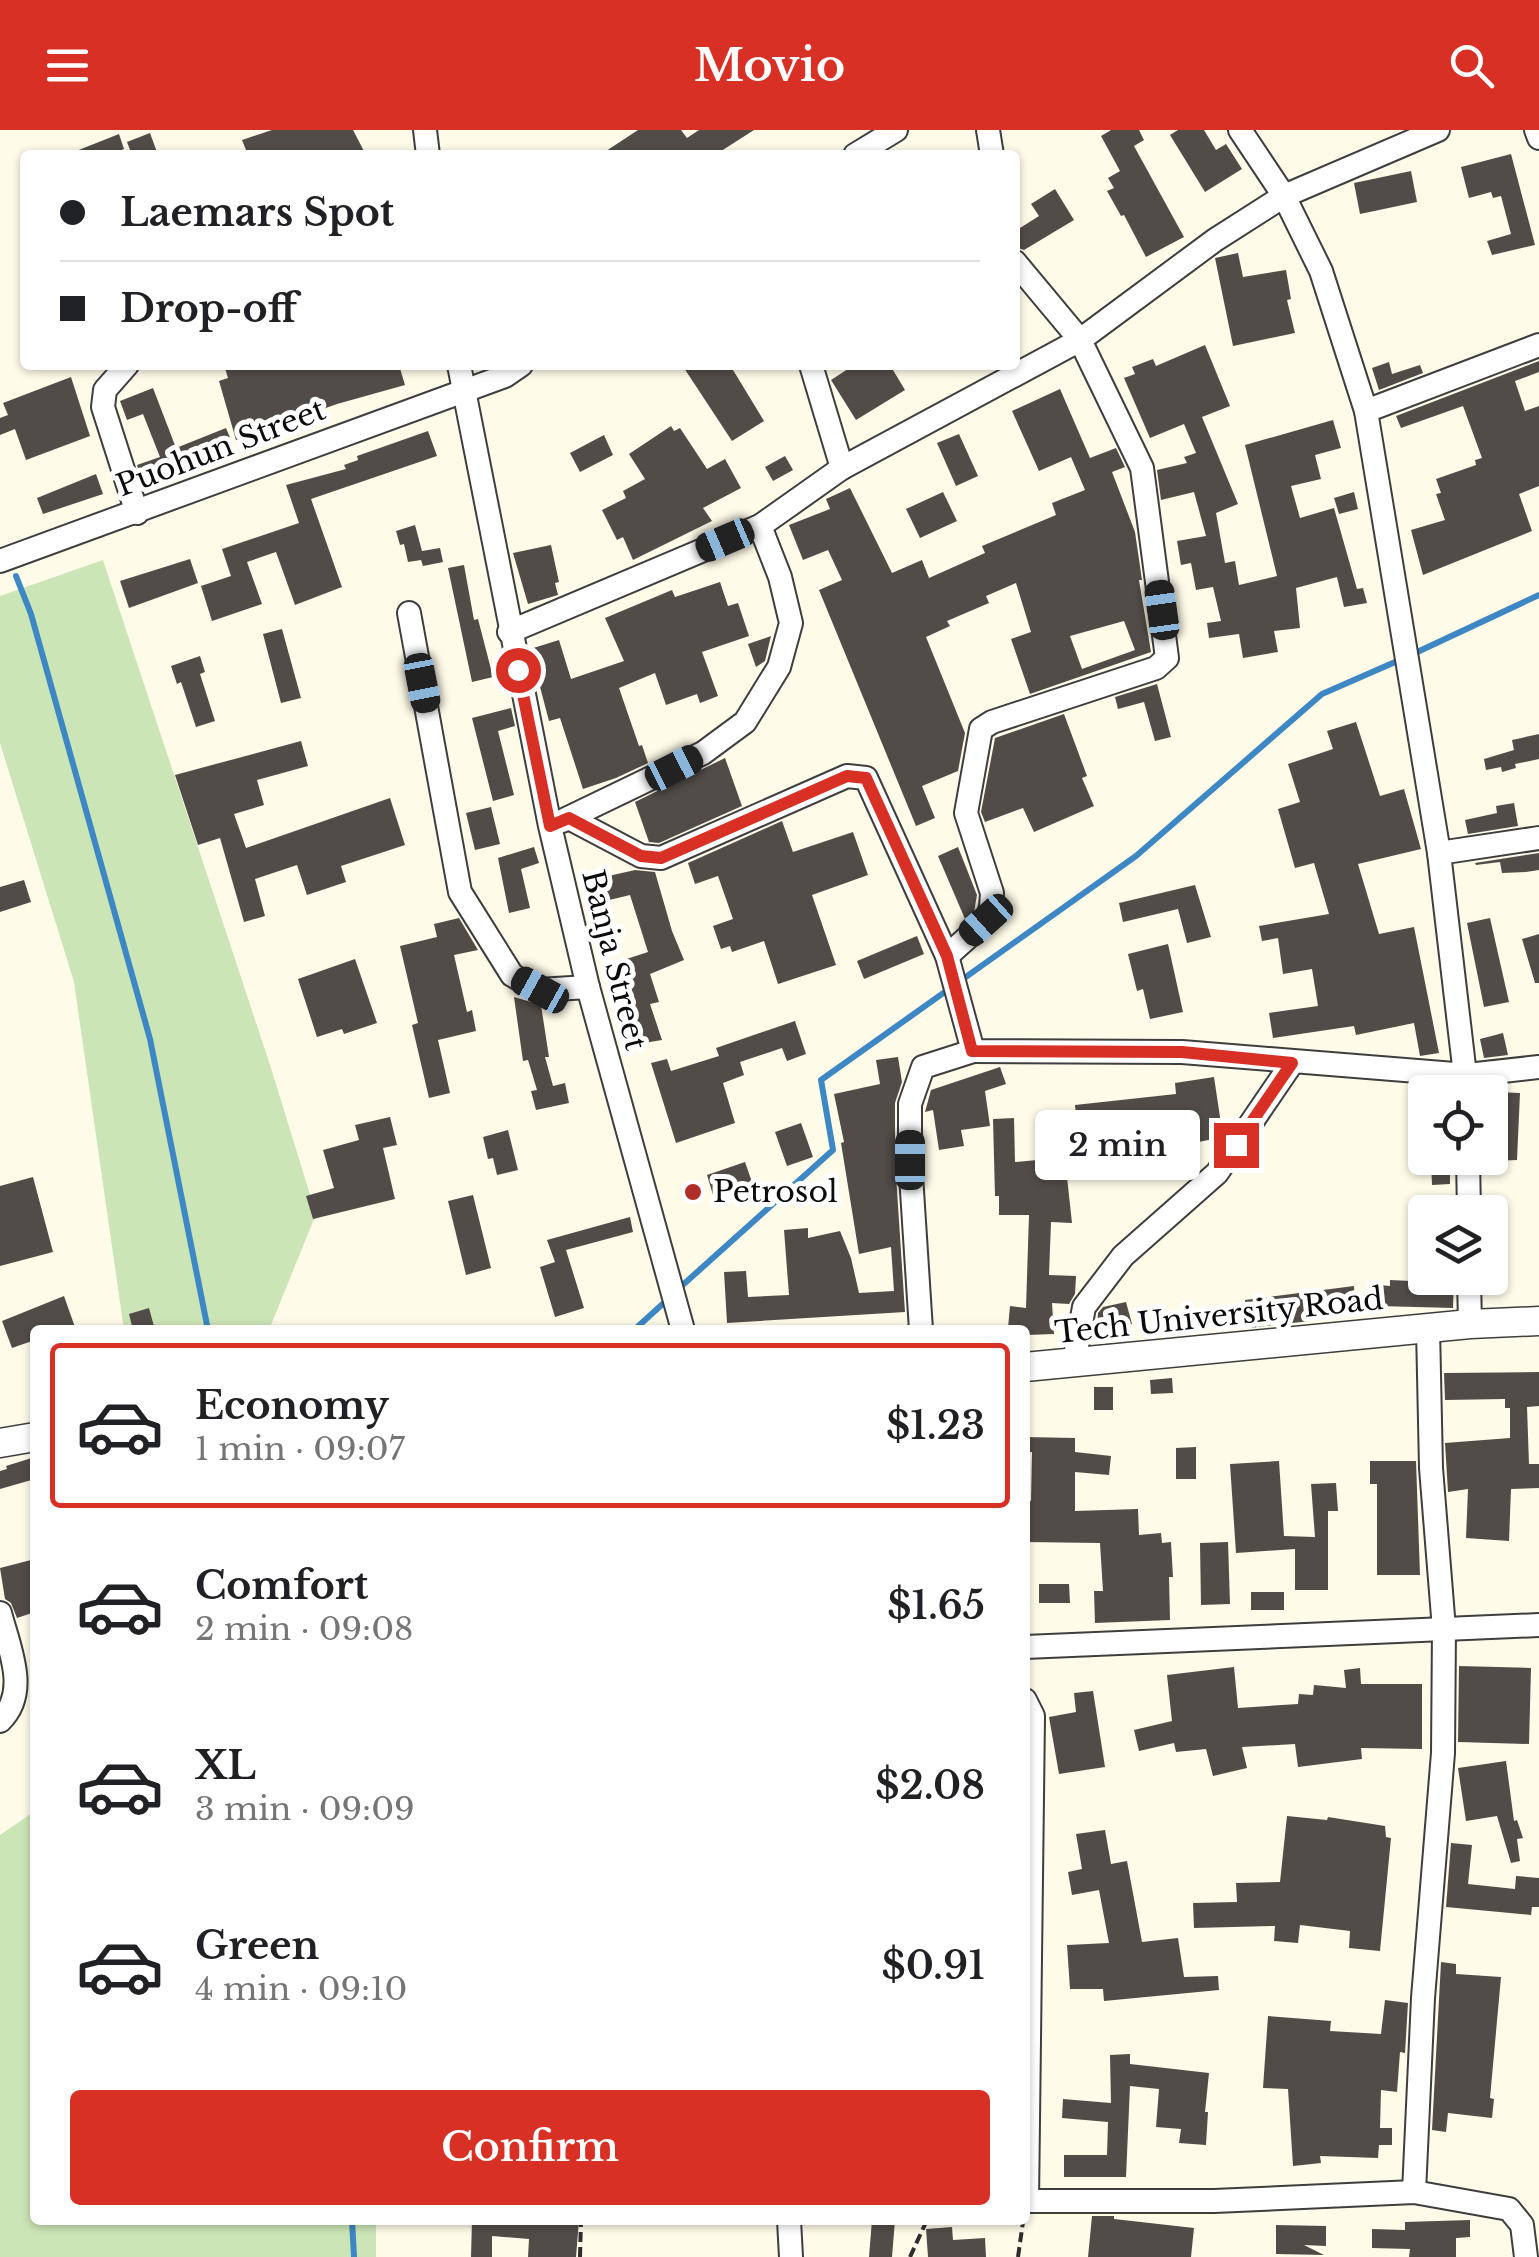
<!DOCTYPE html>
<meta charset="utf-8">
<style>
body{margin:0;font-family:"Libre Baskerville",serif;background:#f2f2f2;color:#202124;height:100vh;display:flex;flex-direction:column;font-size:38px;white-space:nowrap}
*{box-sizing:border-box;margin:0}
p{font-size:32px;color:#757577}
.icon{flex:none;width:55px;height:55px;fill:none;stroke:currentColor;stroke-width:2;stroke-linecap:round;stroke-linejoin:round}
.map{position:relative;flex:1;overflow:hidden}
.side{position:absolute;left:30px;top:1195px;width:1000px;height:900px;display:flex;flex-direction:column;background:#fff;border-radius:10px;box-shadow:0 2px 8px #0004}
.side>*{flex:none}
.hud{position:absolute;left:20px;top:20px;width:1000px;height:220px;border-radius:10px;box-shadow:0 2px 8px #0004;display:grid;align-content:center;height:220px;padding:0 40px;background:#fff}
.buttons{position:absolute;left:1408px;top:945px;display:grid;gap:20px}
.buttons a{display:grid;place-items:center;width:100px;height:100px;border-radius:10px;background:#fff;box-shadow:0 2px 8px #0004;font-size:50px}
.end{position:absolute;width:45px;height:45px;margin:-22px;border:12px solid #d93025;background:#fff;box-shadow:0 0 0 5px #fff}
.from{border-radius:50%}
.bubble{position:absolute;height:70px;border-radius:10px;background:#fff;box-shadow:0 2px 8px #0004;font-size:32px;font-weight:600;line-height:70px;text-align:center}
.car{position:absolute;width:30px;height:60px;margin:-30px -15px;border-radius:12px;box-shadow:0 0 8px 2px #0007;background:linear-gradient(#222 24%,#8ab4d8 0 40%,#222 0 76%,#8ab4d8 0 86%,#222 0)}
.hud b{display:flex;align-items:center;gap:35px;height:95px;font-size:38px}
.hud b+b{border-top:2px solid #e0e0e0}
.hud i{width:25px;height:25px;background:#202124}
ul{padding:18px 0 0;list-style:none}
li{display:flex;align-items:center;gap:30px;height:165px;margin:0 20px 15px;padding:0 20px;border:5px solid transparent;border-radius:10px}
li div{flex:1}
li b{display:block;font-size:38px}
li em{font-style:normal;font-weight:600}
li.selected{border-color:#d93025}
li>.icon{width:90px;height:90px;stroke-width:1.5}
.cta{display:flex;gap:20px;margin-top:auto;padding:20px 40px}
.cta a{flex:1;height:115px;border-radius:10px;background:#d93025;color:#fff;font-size:40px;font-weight:600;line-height:115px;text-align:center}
header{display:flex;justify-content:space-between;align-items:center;height:130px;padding:0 40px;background:#d93025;color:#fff;font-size:45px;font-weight:600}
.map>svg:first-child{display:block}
.green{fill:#cce5b6}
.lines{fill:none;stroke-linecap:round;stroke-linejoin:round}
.stream{stroke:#3d87c4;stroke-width:6}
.building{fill:#524c48;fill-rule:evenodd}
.minor-casing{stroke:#3e3e3e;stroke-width:26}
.tertiary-casing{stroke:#3e3e3e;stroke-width:31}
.path{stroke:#2d2d2d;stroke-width:4;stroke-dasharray:10 5;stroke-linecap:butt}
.minor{stroke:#fff;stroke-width:22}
.tertiary{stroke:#fff;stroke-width:28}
.route{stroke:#d93025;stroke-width:12}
.poi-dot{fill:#b12d2c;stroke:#fff;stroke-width:4}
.labels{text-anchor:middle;stroke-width:10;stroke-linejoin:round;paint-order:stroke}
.street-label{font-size:30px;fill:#0b0b0b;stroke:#fff}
.poi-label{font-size:30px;fill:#0b0b0b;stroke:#fff;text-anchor:start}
</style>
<header><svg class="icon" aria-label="menu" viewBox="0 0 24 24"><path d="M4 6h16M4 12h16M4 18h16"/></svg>Movio<svg class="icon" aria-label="search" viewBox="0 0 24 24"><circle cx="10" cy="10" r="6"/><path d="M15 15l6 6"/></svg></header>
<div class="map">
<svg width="1539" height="2127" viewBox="0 0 1539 2127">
<rect width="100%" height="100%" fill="#fefbe9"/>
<g class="green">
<path d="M103 430 271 938 316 1084 269 1200H124L74 852 0 613V466Z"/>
<path d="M35 1681V2090H376V2127H0V1705Z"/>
</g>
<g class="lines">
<g class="stream">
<path d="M16 446 31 484 150 909 208 1200"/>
<path d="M1413 524 1539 465"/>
<path d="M676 1161 833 1020 821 950 1136 726 1322 564 1402 529"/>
<path d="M634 1200 667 1170"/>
<path d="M352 2090 354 2127"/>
</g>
</g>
<g class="building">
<path d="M272 0H353L366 25H248L242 10Z"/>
<path d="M638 0H681L687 8 699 0H754L715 25H600Z"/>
<path d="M1111 0H1139L1144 10 1134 16 1184 107 1146 127 1124 85 1121 86 1107 61 1114 58 1108 48 1120 41 1101 6Z"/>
<path d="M1178 0H1204L1216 20 1226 14 1242 39 1205 62 1170 5Z"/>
<path d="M150 3 158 25H132L127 12Z"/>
<path d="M119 4 124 19 108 25H66Z"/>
<path d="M1511 24 1535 115 1492 125 1487 111 1511 104 1501 66 1493 68 1491 62 1469 68 1461 37Z"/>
<path d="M1411 41 1417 72 1360 84 1354 53Z"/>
<path d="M1055 59 1074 90 1024 120 1018 118 1015 101 1039 86 1031 74Z"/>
<path d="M1238 123 1243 147 1286 140 1291 169 1287 170 1295 203 1233 216 1215 128Z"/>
<path d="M1205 215 1230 276 1202 287 1238 374 1216 383 1225 433 1235 431 1239 455 1277 446 1245 315 1333 290 1341 318 1315 325 1321 349 1291 356 1300 388 1334 378 1357 459 1363 458 1367 473 1344 477 1337 447 1296 458 1300 498 1274 501 1278 522 1243 528 1239 504 1209 508 1207 493 1221 491 1213 457 1196 460 1191 433 1181 435 1177 411 1206 406 1194 362 1161 370 1157 340 1187 333 1184 327 1196 323 1184 294 1150 308 1124 248 1135 244 1132 237 1153 229 1156 236Z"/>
<path d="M1539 231V242L1515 251 1525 281 1539 276V356L1519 364 1532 401 1423 445 1411 400 1445 390 1436 364 1441 363 1436 349 1476 335 1475 330 1482 328 1463 276 1401 298 1396 286Z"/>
<path d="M1389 232 1392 244 1420 235 1423 243 1379 260 1372 238Z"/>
<path d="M224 235H399L405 255 337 274 236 310 219 251 228 248Z"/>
<path d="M682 235H730L764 291 732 311Z"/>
<path d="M854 235H890L905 260 856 290 831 250Z"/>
<path d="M71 247 90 306 26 330 15 299 0 305V288L8 285 3 273Z"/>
<path d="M153 258 176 318 226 298 233 315 182 334 186 343 145 359 137 335 160 327 143 284 127 290 120 271Z"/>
<path d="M1060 259 1090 328 1116 318 1125 337 1112 342 1135 402 1142 450H1139L1151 522 1030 564 1011 509 1031 502 1016 453 986 466 989 473 947 491 950 496 926 507 965 603 958 641 922 656 935 688 916 696 819 460 842 450 828 420 803 430 789 395 830 379 826 369 850 358 892 443 922 430 929 448 985 423 982 416 1056 385 1052 373 1085 360 1071 327 1039 341 1012 281ZM1124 491 1135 520 1082 539 1070 506Z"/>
<path d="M671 296 674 301 680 298 707 339 725 329 741 358 703 378 712 391 633 430 623 407 617 410 602 380 626 368 623 361 645 349 629 324Z"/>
<path d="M428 301 437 326 311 369 342 457 295 475 276 422 247 432 262 474 212 491 201 456 231 446 222 419 299 393 286 355 346 339 344 335 358 330 357 326Z"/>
<path d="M959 304 978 346 956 356 937 313Z"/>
<path d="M604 305 613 325 580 342 570 323Z"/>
<path d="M785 326 793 340 773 351 765 337Z"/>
<path d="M96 344 103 364 43 384 37 368Z"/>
<path d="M943 362 957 391 920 408 906 379Z"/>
<path d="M1354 362 1358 379 1339 384 1334 368Z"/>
<path d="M415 395 422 421 440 418 443 432 423 436 421 430 408 432 404 414 400 415 396 401Z"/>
<path d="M551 415 559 452 555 453 558 465 528 474 513 423Z"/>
<path d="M190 429 198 453 129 478 120 451Z"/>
<path d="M464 435 474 490 478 489 493 547 472 552 448 438Z"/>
<path d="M720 452 728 476 738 473 749 506 702 522 718 566 700 573 697 564 666 575 655 543 619 558 639 616 642 615 648 633 616 648 583 659 560 588 549 591 530 519 559 510 571 549 624 531 605 488 672 460 675 467Z"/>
<path d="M282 499 301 568 281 573 263 504Z"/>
<path d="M771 506 765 531 756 537 748 514Z"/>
<path d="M200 526 205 542 200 544 215 591 196 597 181 552 177 554 171 536Z"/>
<path d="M1157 554 1171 607 1155 611 1144 572 1118 579 1115 567Z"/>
<path d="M511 578 515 596 498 601 514 665 493 671 472 588Z"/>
<path d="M1064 584 1087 646 1082 648 1094 676 1034 702 1023 678 985 692 981 682 995 608Z"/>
<path d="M1356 592 1380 666 1404 659 1421 719 1358 734 1379 804 1414 797 1439 923 1420 926 1414 893 1356 905 1354 896 1273 908 1269 883 1318 876 1312 839 1283 844 1278 808 1262 811 1259 796 1329 784 1314 733 1295 738 1278 679 1300 672 1288 634 1333 619 1327 601Z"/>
<path d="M1539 604V629L1515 634 1516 638 1502 642 1501 637 1486 640 1484 629 1514 620 1512 610Z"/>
<path d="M301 611 308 636 257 650 264 675 234 684 246 718 390 668 405 715 341 736 346 752 307 765 297 735 255 749 265 786 244 792 220 708 198 715 175 645Z"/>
<path d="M725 628 742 676 659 713 649 712 635 672Z"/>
<path d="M1514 673 1518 696 1468 704 1465 690 1497 683 1496 676Z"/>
<path d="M491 677 500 714 475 720 466 683Z"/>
<path d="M782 691 793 722 853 702 868 745 812 765 836 835 778 854 764 811 732 822 730 816 721 819 713 796 733 789 718 746 695 754 688 733Z"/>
<path d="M534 717 539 733 521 739 530 778 509 783 498 728Z"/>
<path d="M958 717 977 765 974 782 965 789 938 726Z"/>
<path d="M1539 723V740L1526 742 1502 743 1500 732 1476 735 1475 733Z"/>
<path d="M635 740 655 742 672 801 684 830 650 844 659 872 650 874 662 910 632 915 605 836 648 822 630 765 597 773 591 750Z"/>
<path d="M24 750 31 772 0 782V757Z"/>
<path d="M1195 755 1211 807 1187 813 1178 779 1123 792 1119 773Z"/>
<path d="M459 788 478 820 454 825 467 882 472 880 476 901 438 910 450 963 429 968 412 895 418 893 400 816 437 807 434 794Z"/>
<path d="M1490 788 1509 872 1484 877 1467 793Z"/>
<path d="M1539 804V853H1535L1522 809Z"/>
<path d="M917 806 924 824 864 849 857 831Z"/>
<path d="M1168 814 1183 882 1150 889 1143 859 1137 861 1128 824Z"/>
<path d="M355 829 377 893 344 904 342 899 317 907 298 849Z"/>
<path d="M514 867 541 875 549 927H545L553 956 565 953 569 973 536 980 531 961 537 960 528 930 523 931Z"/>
<path d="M795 891 806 924 787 931 782 918 740 932 744 945 723 953 735 993 676 1013 651 933 667 929 671 941 719 926 716 918Z"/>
<path d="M1503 903 1508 925 1484 928 1480 909Z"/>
<path d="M898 927 902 952 895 973V1030L905 1182 727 1193 724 1142 746 1141 748 1167 789 1165 784 1100 808 1098V1108L840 1101 851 1128 859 1163 894 1161 891 1117 859 1124 841 1013 844 1012 834 964 880 954 876 930Z"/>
<path d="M1000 937 1006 954 985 961 990 996 961 1000 964 1016 939 1020 933 980 925 982 931 960Z"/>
<path d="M1214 947 1223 1007 1164 1019 1166 1041 1126 1045 1121 994 1077 998 1075 975 1176 964 1175 953Z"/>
<path d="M1495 962 1520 963 1517 1030 1490 1031Z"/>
<path d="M390 987 397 1015 383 1018 395 1069 313 1089 306 1066 334 1058 323 1020 359 1010 355 995Z"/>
<path d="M1014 988 1015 1032 1048 1029 1049 1039 1066 1038 1072 1093 1051 1092 1049 1145 1076 1146 1075 1164 1069 1174 1052 1173 1054 1204 1028 1205V1200L1008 1198 1010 1176 1026 1178 1029 1085H999V1066H995L993 989Z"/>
<path d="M801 993 813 1027 787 1036 775 1002Z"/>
<path d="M508 1000 518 1040 497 1045 493 1028 488 1029 483 1007Z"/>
<path d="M1431 1028H1450V1054L1432 1055Z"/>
<path d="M745 1032 752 1052 713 1065 707 1045Z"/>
<path d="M33 1047 53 1122 0 1136V1056Z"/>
<path d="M473 1065 491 1138 466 1145 448 1071Z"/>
<path d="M630 1087 633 1102 566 1120 584 1178 555 1187 540 1137 555 1132 547 1110Z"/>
<path d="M1432 1148H1454L1453 1178 1378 1176 1379 1155 1390 1156V1150L1432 1152Z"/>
<path d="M1354 1156 1355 1176 1317 1179 1319 1190 1249 1198 1245 1170Z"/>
<path d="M64 1166 76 1200H35V1210L12 1218 2 1191Z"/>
<path d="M1126 1172 1132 1194 1097 1199 1098 1183 1103 1177Z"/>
<path d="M149 1178 155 1200H133L129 1184Z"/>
<path d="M1539 1242V1276L1527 1277 1529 1334H1539V1358L1511 1359 1509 1411 1466 1408 1468 1359 1448 1362 1445 1313 1510 1308V1278H1505V1269L1445 1270 1444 1243Z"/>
<path d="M1172 1248 1173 1263 1151 1264 1150 1250Z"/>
<rect x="1094" y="1257" width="19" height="23"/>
<path d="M1025 1307 1075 1308V1322L1111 1326 1109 1345 1075 1342V1381L1138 1379 1139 1405 1161 1403 1162 1413 1171 1412 1173 1447H1169L1170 1490 1095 1493 1094 1461H1103L1100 1413 1025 1412V1370L1031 1371 1032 1322H1025Z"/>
<path d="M1196 1317V1349H1176V1318Z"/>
<path d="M35 1327V1349L0 1359V1341L7 1339 6 1336Z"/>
<path d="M1279 1331 1284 1406 1315 1407 1311 1354 1336 1353 1338 1381H1328V1460H1295V1419L1236 1423 1230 1334Z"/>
<path d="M1370 1331H1416L1420 1445H1377V1354H1370Z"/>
<path d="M1228 1412 1230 1474 1201 1475 1200 1413Z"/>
<path d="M35 1429V1482L17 1488 11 1473 5 1469 0 1438Z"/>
<path d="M1039 1454H1069L1070 1473H1039Z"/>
<rect x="1251" y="1462" width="33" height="18"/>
<path d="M1459 1536 1531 1538 1529 1614 1458 1612Z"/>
<path d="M1234 1537 1238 1578 1298 1574 1299 1564 1313 1565 1314 1555 1346 1558 1344 1540 1360 1538 1361 1554H1422V1619L1361 1618 1362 1629 1298 1637 1295 1614 1242 1617 1247 1638 1213 1646 1206 1619 1176 1622 1174 1613 1139 1621 1134 1600 1172 1591 1167 1545Z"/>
<path d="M1093 1561 1105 1637 1059 1644 1049 1587 1076 1582 1074 1563Z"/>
<path d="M1506 1631 1514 1691 1517 1690 1523 1708 1517 1709 1520 1731 1511 1733 1497 1686 1466 1691 1458 1638Z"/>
<path d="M1287 1686 1327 1690 1328 1687 1385 1696 1386 1707 1391 1708 1380 1821 1349 1818 1350 1801 1300 1795 1298 1813 1274 1811 1275 1796 1194 1798 1193 1773 1237 1772 1236 1753 1280 1752Z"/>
<path d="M1105 1700 1111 1734 1127 1731 1142 1812 1178 1808 1184 1847 1218 1846 1219 1860 1104 1871 1103 1859H1070L1067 1815 1109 1813 1099 1760 1072 1765 1068 1742 1082 1739 1076 1704Z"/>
<path d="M1451 1713 1472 1715 1468 1754 1515 1759 1516 1746 1539 1748V1777H1532L1531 1785 1446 1777Z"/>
<path d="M1441 1832 1456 1834V1844L1501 1847 1490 1968 1494 1969 1492 1988 1448 1983 1446 2002 1432 2000Z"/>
<path d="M1385 1870 1408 1873 1405 1923 1400 1922 1397 1962 1381 1960 1380 1998H1392V2015H1379L1378 2028 1320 2026 1321 2033 1293 2036 1288 1959 1263 1958 1268 1886 1331 1891 1330 1901 1381 1904Z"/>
<path d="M1130 1924V1934L1209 1943 1205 1982H1208L1206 2015 1179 2013 1181 1999 1156 1997 1159 1959 1130 1956 1126 2047H1064V2025H1107L1108 1992 1062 1988 1063 1969 1111 1973 1110 1925Z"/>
<path d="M1092 2086H1114V2089L1194 2098 1191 2127H1088Z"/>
<path d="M472 2090H579L576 2127H528L529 2109 492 2106V2127H471Z"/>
<path d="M872 2090H895L892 2127H869Z"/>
<path d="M1470 2090V2107L1456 2108V2127H1409L1410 2119 1372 2118V2099L1405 2100V2092Z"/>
<path d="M1276 2095 1326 2096V2116L1304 2115 1324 2125 1276 2124Z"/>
<path d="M952 2097 953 2110 985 2108 986 2127H928L926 2099Z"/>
</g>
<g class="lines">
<defs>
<g id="minor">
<path d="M425 0 428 25"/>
<path d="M988 0 992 25"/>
<path d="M1240 0 1284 66 1321 141 1366 281 1439 723 1467 962"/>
<path d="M1536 0 1539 8"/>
<path d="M855 25 896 0"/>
<path d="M127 235 105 260 103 277 137 383"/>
<path d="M459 235 550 696 588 857 683 1200"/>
<path d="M811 235 842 338"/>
<path d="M1366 281 1539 215"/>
<path d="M0 431 505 246 521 235"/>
<path d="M409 483 460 762 512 845 539 860 588 857"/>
<path d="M509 502 760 396 842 338 1080 210 1215 110 1284 66 1438 0"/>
<path d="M569 688 641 726 661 728 847 646 866 648 947 826 973 921 1182 922 1467 945 1539 937"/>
<path d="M562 691 703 623 745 592 779 537 791 493 780 447 760 396"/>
<path d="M1439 723 1539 708"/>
<path d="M947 826 987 790 991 777 992 763 966 683 981 599 992 592 1156 538 1167 528 1142 338 1080 210 1015 132"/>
<path d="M1468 1028 1469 1082"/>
<path d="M1469 1148 1470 1194"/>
<path d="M921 1200 910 1030V974L923 937 973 921"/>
<path d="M1074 1232 1084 1177 1123 1126 1217 1043 1292 933"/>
<path d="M0 1483C9 1518 30 1562 0 1591"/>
<path d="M1025 1517 1539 1495"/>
<path d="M1025 1570 1033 1586 1027 2071H1214L1414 2062 1509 2079 1522 2095 1526 2127"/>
<path d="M1414 2062 1423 1868 1443 1623 1444 1499 1431 1338 1428 1198"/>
<path d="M789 2090 791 2127"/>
</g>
<g id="tertiary">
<path d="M1025 1237 1470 1194 1539 1191"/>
<path d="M0 1313 35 1307"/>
</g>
</defs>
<use href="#minor" class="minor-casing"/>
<use href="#tertiary" class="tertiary-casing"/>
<g class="path">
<path d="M580 2127 581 2090"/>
<path d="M910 2127 927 2090"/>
<path d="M1018 2127 1023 2092"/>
</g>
<use href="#minor" class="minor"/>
<use href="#tertiary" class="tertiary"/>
</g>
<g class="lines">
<path class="route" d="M518 540 550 696 569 688 641 726 661 728 847 646 866 648 947 826 972 921 1182 922 1292 933 1236 1015"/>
</g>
<circle class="poi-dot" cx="693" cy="1062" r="10"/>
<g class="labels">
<g class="street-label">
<text transform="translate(221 318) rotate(-21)" y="10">Puohun Street</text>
<text transform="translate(614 830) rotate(76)" y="10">Banja Street</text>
<text transform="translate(1219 1186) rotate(-6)" y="10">Tech University Road</text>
</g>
<g class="poi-label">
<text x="713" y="1072">Petrosol</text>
</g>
</g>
</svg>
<div class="buttons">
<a><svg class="icon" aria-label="locate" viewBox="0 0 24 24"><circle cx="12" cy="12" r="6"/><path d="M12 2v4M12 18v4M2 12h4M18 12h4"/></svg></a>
<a><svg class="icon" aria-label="layers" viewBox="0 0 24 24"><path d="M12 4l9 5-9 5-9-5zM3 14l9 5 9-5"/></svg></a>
</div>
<i class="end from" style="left:518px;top:540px"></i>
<i class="end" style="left:1236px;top:1015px"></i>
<div class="bubble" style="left:1035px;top:980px;width:165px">2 min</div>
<i class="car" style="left:725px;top:410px;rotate:247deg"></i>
<i class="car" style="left:1162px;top:480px;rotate:352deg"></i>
<i class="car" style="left:422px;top:553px;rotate:169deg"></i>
<i class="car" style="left:674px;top:638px;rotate:63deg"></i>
<i class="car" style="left:986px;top:790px;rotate:228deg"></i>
<i class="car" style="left:540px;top:860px;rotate:299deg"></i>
<i class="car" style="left:910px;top:1030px;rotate:0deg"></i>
<div class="hud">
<b><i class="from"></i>Laemars Spot</b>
<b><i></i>Drop-off</b>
</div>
<section class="side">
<ul>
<li class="selected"><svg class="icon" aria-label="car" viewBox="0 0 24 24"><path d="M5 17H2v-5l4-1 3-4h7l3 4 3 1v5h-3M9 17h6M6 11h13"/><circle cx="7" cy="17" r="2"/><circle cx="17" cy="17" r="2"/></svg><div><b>Economy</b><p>1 min · 09:07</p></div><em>$1.23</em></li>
<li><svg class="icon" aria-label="car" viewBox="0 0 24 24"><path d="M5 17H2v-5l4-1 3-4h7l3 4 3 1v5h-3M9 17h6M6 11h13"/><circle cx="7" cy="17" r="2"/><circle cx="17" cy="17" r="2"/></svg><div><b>Comfort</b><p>2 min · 09:08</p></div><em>$1.65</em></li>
<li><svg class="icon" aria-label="car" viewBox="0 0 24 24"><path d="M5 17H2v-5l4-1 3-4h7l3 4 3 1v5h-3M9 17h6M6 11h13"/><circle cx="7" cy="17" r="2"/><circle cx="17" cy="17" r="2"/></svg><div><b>XL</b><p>3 min · 09:09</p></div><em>$2.08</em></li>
<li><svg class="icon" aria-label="car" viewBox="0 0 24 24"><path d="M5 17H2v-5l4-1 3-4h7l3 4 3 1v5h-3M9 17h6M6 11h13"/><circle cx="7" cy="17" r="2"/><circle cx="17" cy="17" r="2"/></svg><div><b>Green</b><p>4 min · 09:10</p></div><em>$0.91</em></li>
</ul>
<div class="cta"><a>Confirm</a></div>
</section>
</div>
